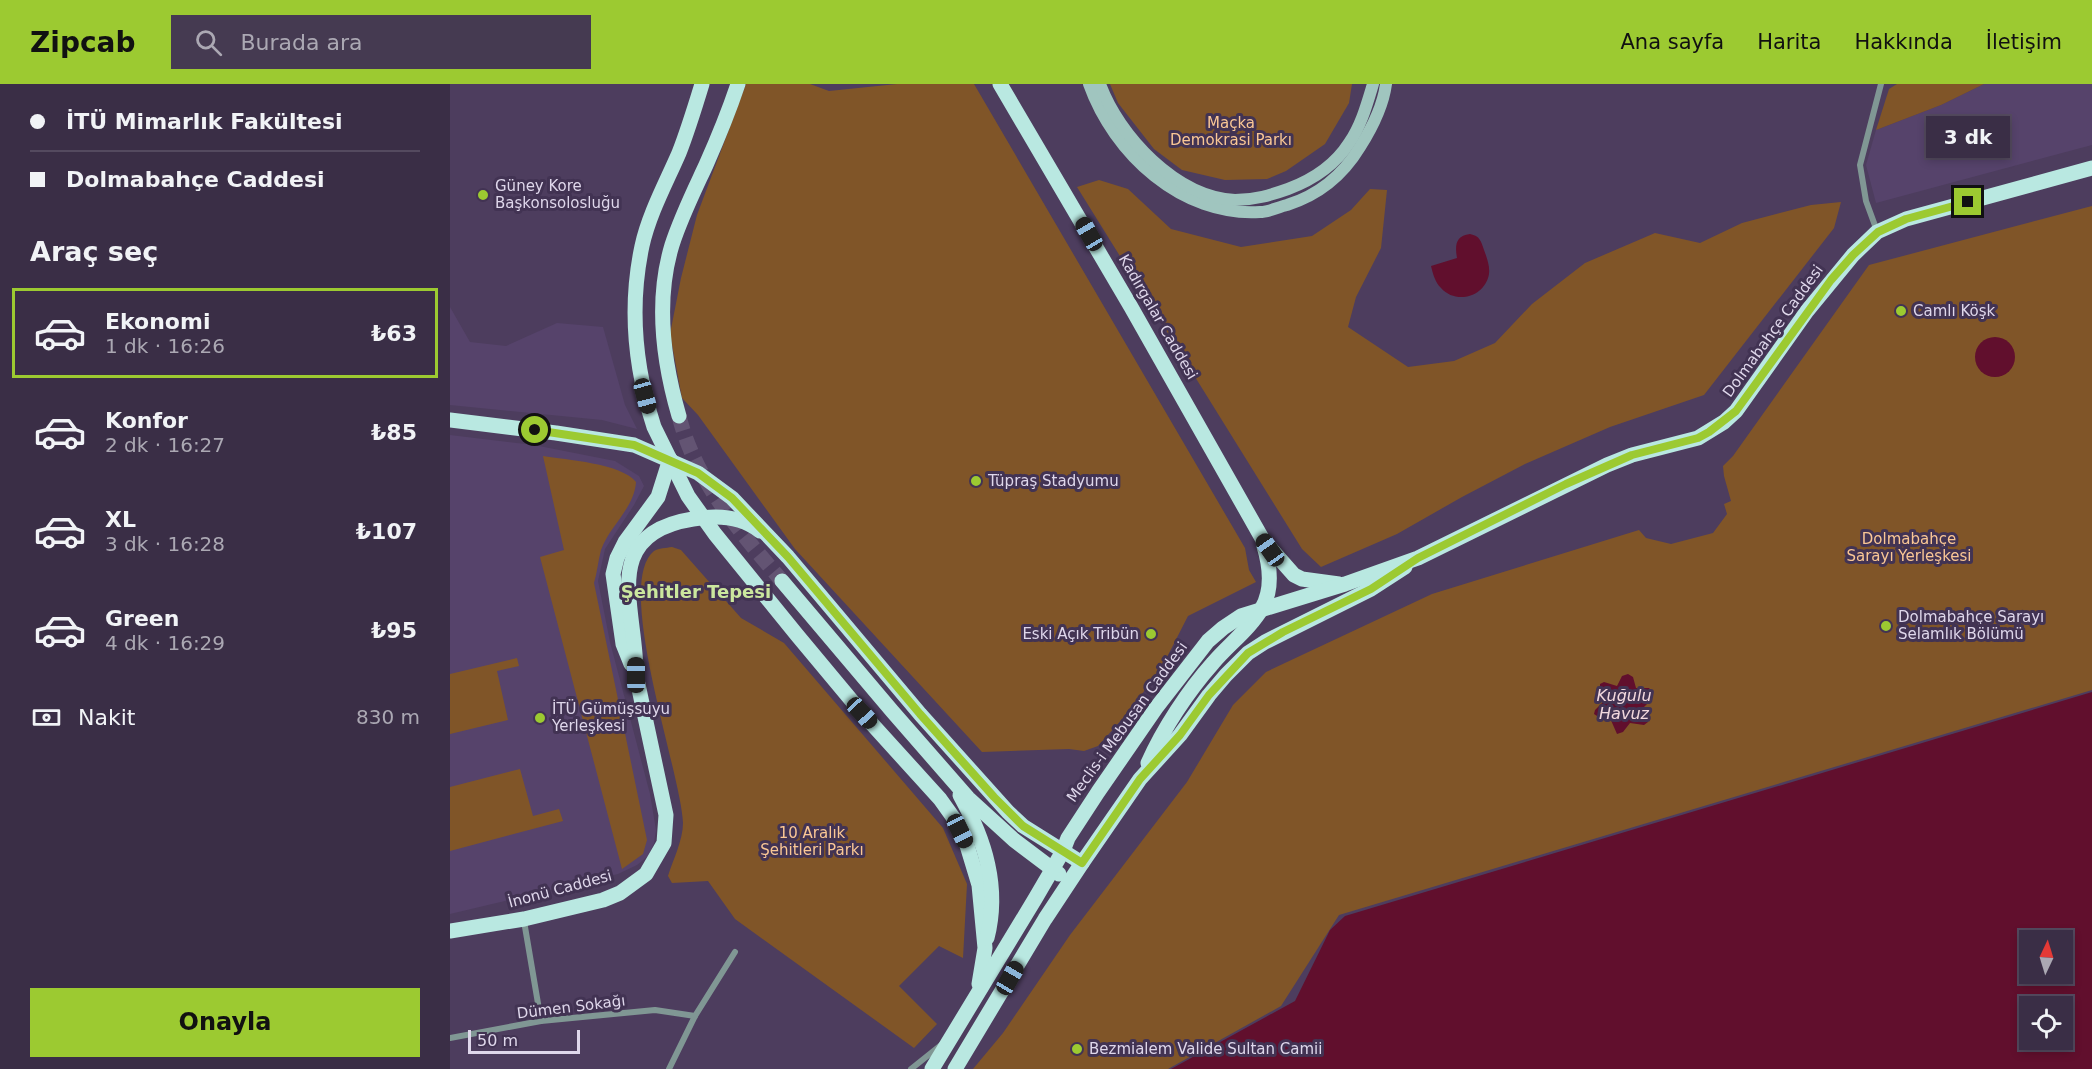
<!DOCTYPE html>
<html lang="tr">
<meta charset="utf-8">
<style>
body{margin:0;font-family:"DejaVu Sans",sans-serif;background:#453a51;color:#f1f3f6;height:100vh;display:flex;flex-direction:column;font-size:22px;white-space:nowrap}
*{box-sizing:border-box;margin:0}
p{font-size:20px;color:#aba8b3}
.icon{flex:none;width:33px;height:33px;fill:none;stroke:currentColor;stroke-width:2;stroke-linecap:round;stroke-linejoin:round}
.map{position:relative;flex:1;overflow:hidden}
.panel{display:flex;flex-direction:column;background:#3a2e46;width:450px}
.panel>*{flex:none}
.top-card{display:grid;align-content:center;height:132px;padding:0 30px;background:#3a2e46}
.needle{width:39px;rotate:4deg}
.buttons{position:absolute;left:1569px;top:846px;display:grid;gap:12px}
.buttons a{display:grid;place-items:center;width:54px;height:54px;border-radius:0px;background:#3a2e46;box-shadow:0 3px 9px #0003,0 0 0 2px #544a5f;font-size:30px}
.scale{position:absolute;left:18px;bottom:15px;width:112px;box-sizing:border-box;padding-left:6px;border:3px solid #dfd7eb;border-top:0;font-size:16px;line-height:21px;white-space:nowrap;color:#dfd7eb;-webkit-text-stroke:4px #423353;paint-order:stroke}
.end{position:absolute;width:27px;height:27px;margin:-14px;border:8px solid #9cca31;background:#111;box-shadow:0 0 0 3px #111}
.from{border-radius:50%}
.bubble{position:absolute;height:42px;border-radius:0px;background:#3a2e46;box-shadow:0 3px 9px #0003,0 0 0 2px #544a5f;font-size:20px;font-weight:700;line-height:42px;text-align:center}
.car{position:absolute;width:18px;height:36px;margin:-18px -9px;border-radius:8px;box-shadow:0 0 4px 2px #0007;background:linear-gradient(#222 24%,#8ab4d8 0 40%,#222 0 76%,#8ab4d8 0 86%,#222 0)}
.top-card b{display:flex;align-items:center;gap:21px;height:57px;font-size:22px}
.top-card b+b{border-top:2px solid #544a5f}
.top-card i{width:15px;height:15px;background:#f1f3f6}
ul{padding:0;list-style:none}
li{display:flex;align-items:center;gap:18px;height:90px;margin:0 12px 9px;padding:0 18px;border:3px solid transparent;border-radius:0px}
li div{flex:1}
li b{display:block;font-size:22px}
li em{font-style:normal;font-weight:700}
li.on{border-color:#9cca31}
li>.icon{width:54px;height:54px;stroke-width:1.5}
h2{padding:0 30px;font-size:27px;line-height:72px}
.pay{display:flex;align-items:center;gap:15px;height:66px;padding:0 30px;font-size:22px}
.pay p{margin-inline-start:auto}
.button{display:flex;gap:12px;margin-top:auto;padding:12px 30px}
.button a{flex:1;height:69px;border-radius:0px;background:#9cca31;color:#111;font-size:24px;font-weight:700;line-height:69px;text-align:center}
header{display:flex;align-items:center;gap:36px;box-sizing:border-box;height:84px;padding:0 30px;background:#9cca31;color:#111}
header strong{font-size:28px}
nav{display:flex;gap:33px;margin-inline-start:auto;font-size:21px}
.search{width:420px;height:54px;background:#453a51;display:flex;align-items:center;gap:15px;box-sizing:border-box;padding:0 21px;border-radius:0px;color:#aba8b3;font-size:22px}
main{display:flex;flex:1;min-height:0}
.map>svg:first-child{display:block}
.built{fill:#56436b}
.green{fill:#805528}
.water{fill:#610f2d;fill-rule:evenodd}
.lines{fill:none;stroke-linecap:round;stroke-linejoin:round}
.primary-tunnel{stroke:#635473;stroke-width:15;stroke-dasharray:15 8;stroke-linecap:butt}
.street{stroke:#809794;stroke-width:6}
.secondary{stroke:#a0c5bf;stroke-width:12}
.primary{stroke:#b9e8e1;stroke-width:15}
.route{stroke:#9cca31;stroke-width:8}
.poi-dot{fill:#9cca31;stroke:#423353;stroke-width:2}
.labels{text-anchor:middle;stroke-width:6;stroke-linejoin:round;paint-order:stroke}
.park-label{font-size:15px;fill:#fac795;stroke:#423353}
.poi-label{font-size:15px;fill:#dfd7eb;stroke:#423353;text-anchor:start}
.street-label{font-size:15px;fill:#dfd7eb;stroke:#423353}
.water-label{font-size:16px;font-style:italic;fill:#f3d9de;stroke:#423353}
.quarter-label{font-size:18px;font-weight:bold;fill:#cbe79e;stroke:#423353}
</style>
<header>
<strong>Zipcab</strong>
<div class="search"><svg class="icon" aria-label="search" viewBox="0 0 24 24"><circle cx="10" cy="10" r="6"/><path d="M15 15l6 6"/></svg>Burada ara</div>
<nav><a>Ana sayfa</a><a>Harita</a><a>Hakkında</a><a>İletişim</a></nav>
</header>
<main>
<section class="panel">
<div class="top-card">
<b><i class="from"></i>İTÜ Mimarlık Fakültesi</b>
<b><i></i>Dolmabahçe Caddesi</b>
</div>
<h2>Araç seç</h2>
<ul>
<li class="on"><svg class="icon" aria-label="car" viewBox="0 0 24 24"><path d="M5 17H2v-5l4-1 3-4h7l3 4 3 1v5h-3M9 17h6M6 11h13"/><circle cx="7" cy="17" r="2"/><circle cx="17" cy="17" r="2"/></svg><div><b>Ekonomi</b><p>1 dk · 16:26</p></div><em>₺63</em></li>
<li><svg class="icon" aria-label="car" viewBox="0 0 24 24"><path d="M5 17H2v-5l4-1 3-4h7l3 4 3 1v5h-3M9 17h6M6 11h13"/><circle cx="7" cy="17" r="2"/><circle cx="17" cy="17" r="2"/></svg><div><b>Konfor</b><p>2 dk · 16:27</p></div><em>₺85</em></li>
<li><svg class="icon" aria-label="car" viewBox="0 0 24 24"><path d="M5 17H2v-5l4-1 3-4h7l3 4 3 1v5h-3M9 17h6M6 11h13"/><circle cx="7" cy="17" r="2"/><circle cx="17" cy="17" r="2"/></svg><div><b>XL</b><p>3 dk · 16:28</p></div><em>₺107</em></li>
<li><svg class="icon" aria-label="car" viewBox="0 0 24 24"><path d="M5 17H2v-5l4-1 3-4h7l3 4 3 1v5h-3M9 17h6M6 11h13"/><circle cx="7" cy="17" r="2"/><circle cx="17" cy="17" r="2"/></svg><div><b>Green</b><p>4 dk · 16:29</p></div><em>₺95</em></li>
</ul>
<div class="pay"><svg class="icon" aria-label="cash" viewBox="0 0 24 24"><path d="M3 7h18v10H3z"/><circle cx="12" cy="12" r="2"/></svg>Nakit<p>830 m</p></div>
<div class="button"><a>Onayla</a></div>
</section>
<div class="map">
<svg width="1642" height="985" viewBox="0 0 1642 985">
<rect width="100%" height="100%" fill="#4d3d5e"/>
<g class="built">
<path d="M1534 0H1642V61L1426 119 1416 81 1426 46 1491 21Z"/>
<path d="M0 223 20 258 56 262 107 239 153 243 175 321 187 345 152 336 0 321Z"/>
<path d="M0 351 84 361 165 377 189 392 194 402 184 421 155 465 148 497 160 558 200 710 206 746 204 759 198 772 187 781 168 790 0 830Z"/>
</g>
<g class="green">
<path d="M296 0H360L379 7 447 0H524L795 464 799 486 806 498 738 532 715 577 683 623 648 662 634 667 619 665 532 668 345 465 248 331 232 314 220 250 231 194 247 131Z"/>
<path d="M660 0H902L899 19 875 60 836 87 817 95 775 96 732 86 704 65 668 19Z"/>
<path d="M1447 0H1534L1491 21 1426 46 1439 5Z"/>
<path d="M649 96 678 105 721 145 791 163 862 152 901 126 920 105 937 106 931 164 906 213 898 243 958 283 1004 277 1045 259 1082 220 1135 179 1205 149 1250 159 1292 139 1361 121 1391 118 1384 144 1254 311 1160 343 1075 380 1012 413 947 450 871 483 852 465 627 103Z"/>
<path d="M1642 122V606L889 831 831 922 718 985H523L553 949 620 851 737 698 783 621 816 588 982 510 1189 446 1196 454 1221 460 1263 449 1277 430 1274 420 1281 417 1274 392 1273 382 1283 372 1419 181Z"/>
<path d="M93 372C116 376 171 379 186 398 184 425 160 441 151 466 148 477 147 489 144 499L197 756 193 770 172 785 90 473 114 466Z"/>
<path d="M222 463 231 466 291 534 334 559 493 744 517 800 513 874 489 862 449 902 487 940 464 964 285 835 258 797 222 799 218 792C223 776 233 756 233 739 231 688 163 500 204 467 209 464 216 464 222 463Z"/>
<path d="M67 574 69 582 47 587 58 636 0 650V590Z"/>
<path d="M70 685 83 732 109 725 113 737 0 767V703Z"/>
</g>
<g class="water">
<path d="M1020 150C1030 152 1031 157 1034 166 1037 174 1040 182 1039 190 1035 213 1006 221 991 204 985 198 983 190 981 182L1007 174C1005 162 1005 152 1020 150Z"/>
<circle cx="1545" cy="273" r="20"/>
<path d="M1178 590 1183 593 1186 604H1199L1202 608V615L1194 623 1198 638 1194 641 1180 639 1173 648 1167 650 1160 634 1147 632 1144 630 1145 626 1155 616 1150 605V600L1154 598 1167 602 1172 592Z"/>
<path d="M1642 608V985H721L845 917 880 846 895 832ZM1580 856H1612V890H1580ZM1580 922H1612V956H1580Z"/>
</g>
<g class="lines">
<path class="primary-tunnel" d="M229 332C245 396 290 448 332 497"/>
<g class="street">
<path d="M1427 147 1416 117 1410 81 1431 0"/>
<path d="M74 837 91 937"/>
<path d="M0 954 91 937 205 926 245 932"/>
<path d="M219 985 245 932 285 868"/>
<path d="M461 985 491 961"/>
</g>
<g class="secondary">
<path d="M639 0C664 70 732 133 810 128 819 128 828 123 837 121 869 111 893 91 910 63 922 44 933 23 936 0"/>
<path d="M650 0C669 52 726 113 785 116 805 116 821 111 838 105 862 96 885 81 899 59 911 42 917 20 923 0"/>
</g>
<g class="primary">
<path d="M252 0C245 23 238 46 229 69 216 99 199 130 192 162 179 223 185 284 204 343L238 412 265 450 347 551 412 629 490 715 505 736 516 758 529 801 535 864 529 900"/>
<path d="M550 0 681 223 813 456 844 491 852 495 889 500"/>
<path d="M229 332C213 277 205 217 222 161 231 133 244 107 256 81 268 54 279 27 288 0"/>
<path d="M0 336 106 349 184 361 248 389 282 414 338 473 470 630 558 728 573 742 632 779"/>
<path d="M332 497 442 627 518 714 564 756 609 790"/>
<path d="M181 580 173 560 163 490 167 474 175 458 208 413 220 375"/>
<path d="M698 679C713 645 738 607 763 579 778 561 800 545 812 524 823 505 820 482 814 462"/>
<path d="M510 711C535 756 550 803 537 854"/>
<path d="M0 847 74 835 153 816 170 809 196 790 214 759 216 731 186 591C187 526 147 450 243 435 266 431 291 432 310 447"/>
<path d="M482 985 585 815 613 767 618 754 648 708 706 624 758 557 773 544 791 532 895 500 968 474 1157 381 1182 371 1248 354 1274 338 1286 327 1357 227 1403 171 1427 148 1456 135 1642 84"/>
<path d="M505 985 595 835 632 779 690 695 730 651 759 611 776 591 798 569 815 558 921 505 955 483"/>
</g>
</g>
<g class="lines">
<path class="route" d="M85 346 184 361 248 389 282 414 338 473 470 630 544 713 573 742 632 779 690 695 730 651 759 611 798 569 833 548 921 505 968 474 1116 400 1182 371 1248 354 1259 348 1286 327 1381 196 1403 171 1428 148 1456 135 1518 118"/>
</g>
<g class="poi-dot">
<circle cx="33" cy="111" r="6"/>
<circle cx="1451" cy="227" r="6"/>
<circle cx="526" cy="397" r="6"/>
<circle cx="1436" cy="542" r="6"/>
<circle cx="701" cy="550" r="6"/>
<circle cx="90" cy="634" r="6"/>
<circle cx="627" cy="965" r="6"/>
</g>
<g class="labels">
<g class="park-label">
<text x="781" y="44">Maçka<tspan x="781" dy="17">Demokrasi Parkı</tspan></text>
<text x="1459" y="460">Dolmabahçe<tspan x="1459" dy="17">Sarayı Yerleşkesi</tspan></text>
<text x="362" y="754">10 Aralık<tspan x="362" dy="17">Şehitleri Parkı</tspan></text>
</g>
<g class="poi-label">
<text x="45" y="107">Güney Kore<tspan x="45" dy="17">Başkonsolosluğu</tspan></text>
<text x="1463" y="232">Camlı Köşk</text>
<text x="538" y="402">Tüpraş Stadyumu</text>
<text x="1448" y="538">Dolmabahçe Sarayı<tspan x="1448" dy="17">Selamlık Bölümü</tspan></text>
<text x="689" y="555" text-anchor="end">Eski Açık Tribün</text>
<text x="102" y="630">İTÜ Gümüşsuyu<tspan x="102" dy="17">Yerleşkesi</tspan></text>
<text x="639" y="970">Bezmialem Valide Sultan Camii</text>
</g>
<g class="street-label">
<text transform="translate(708 233) rotate(60)" y="5">Kadırgalar Caddesi</text>
<text transform="translate(1323 247) rotate(-54)" y="5">Dolmabahçe Caddesi</text>
<text transform="translate(677 638) rotate(-54)" y="5">Meclis-i Mebusan Caddesi</text>
<text transform="translate(110 805) rotate(-15)" y="5">İnonü Caddesi</text>
<text transform="translate(121 923) rotate(-7)" y="5">Dümen Sokağı</text>
</g>
<g class="water-label">
<text x="1174" y="617">Kuğulu<tspan x="1174" dy="18">Havuz</tspan></text>
</g>
<g class="quarter-label">
<text x="246" y="514">Şehitler Tepesi</text>
</g>
</g>
</svg>
<div class="buttons">
<a><svg class="needle" viewBox="-14 -14 28 28"><path d="M0-13l5 13h-10z" fill="#e53935"/><path d="M0 13l5-13h-10z" fill="#aba8b3"/></svg></a>
<a><svg class="icon" aria-label="locate" viewBox="0 0 24 24"><circle cx="12" cy="12" r="6"/><path d="M12 2v4M12 18v4M2 12h4M18 12h4"/></svg></a>
</div>
<div class="scale">50 m</div>
<i class="end from" style="left:85px;top:346px"></i>
<i class="end" style="left:1518px;top:118px"></i>
<div class="bubble" style="left:1476px;top:32px;width:84px">3 dk</div>
<i class="car" style="left:639px;top:150px;rotate:330deg"></i>
<i class="car" style="left:195px;top:312px;rotate:165deg"></i>
<i class="car" style="left:820px;top:466px;rotate:325deg"></i>
<i class="car" style="left:186px;top:591px;rotate:0deg"></i>
<i class="car" style="left:412px;top:629px;rotate:137deg"></i>
<i class="car" style="left:510px;top:747px;rotate:154deg"></i>
<i class="car" style="left:560px;top:894px;rotate:30deg"></i>
</div>
</main>
